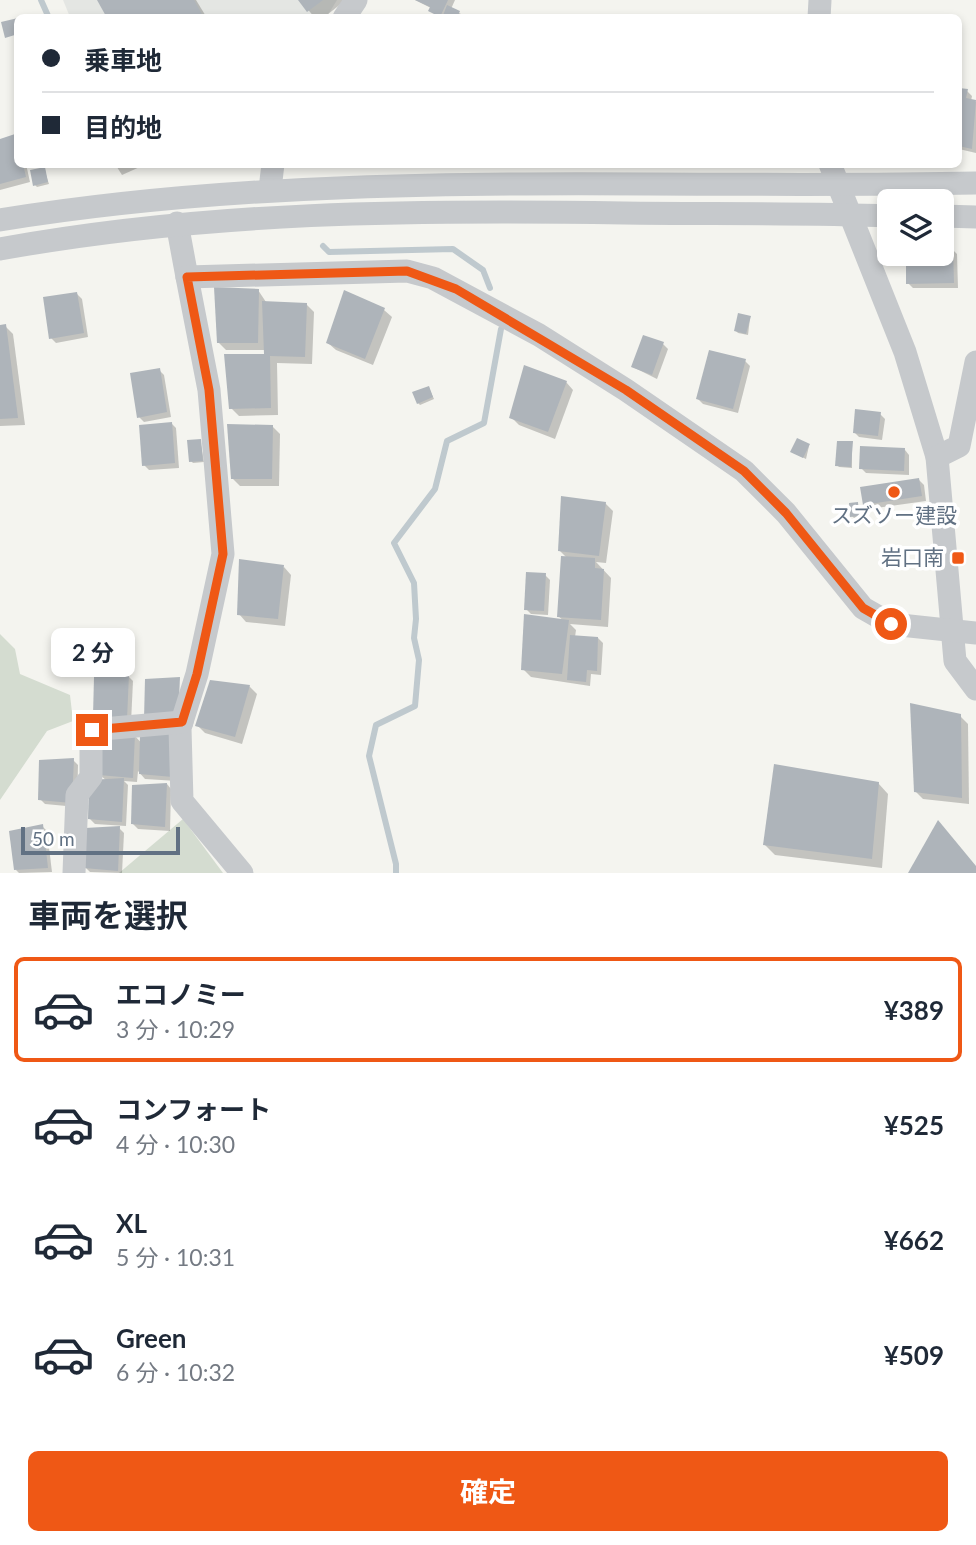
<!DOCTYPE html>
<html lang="ja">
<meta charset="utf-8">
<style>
body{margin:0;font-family:Lato,"Noto Sans JP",sans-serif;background:#f2f2f3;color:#1f2937;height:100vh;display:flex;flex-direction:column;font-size:26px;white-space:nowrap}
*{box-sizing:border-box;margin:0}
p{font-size:23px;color:#747a83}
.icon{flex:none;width:38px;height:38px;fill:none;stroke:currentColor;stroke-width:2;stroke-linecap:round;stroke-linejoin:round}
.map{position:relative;height:873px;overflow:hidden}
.details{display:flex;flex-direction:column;background:#fff;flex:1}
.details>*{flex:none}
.guide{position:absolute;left:14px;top:14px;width:948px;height:154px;border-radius:10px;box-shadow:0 4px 10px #0003;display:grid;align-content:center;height:154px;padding:0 28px;background:#fff}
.tools{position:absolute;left:877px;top:189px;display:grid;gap:14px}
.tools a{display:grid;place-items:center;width:77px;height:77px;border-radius:10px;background:#fff;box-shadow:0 4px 10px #0003;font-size:35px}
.scale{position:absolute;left:21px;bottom:18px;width:159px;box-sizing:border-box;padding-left:7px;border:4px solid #617183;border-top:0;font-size:19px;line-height:24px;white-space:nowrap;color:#617183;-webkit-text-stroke:5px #fff;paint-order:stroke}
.end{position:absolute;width:32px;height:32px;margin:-16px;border:9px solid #ef5815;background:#fff;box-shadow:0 0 0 4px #fff}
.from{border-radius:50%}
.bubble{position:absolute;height:49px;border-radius:10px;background:#fff;box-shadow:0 4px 10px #0003;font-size:23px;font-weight:700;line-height:49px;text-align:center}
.guide b{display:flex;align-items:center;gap:24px;height:66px;font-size:26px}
.guide b+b{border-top:2px solid #e0e1e3}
.guide i{width:18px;height:18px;background:#1f2937}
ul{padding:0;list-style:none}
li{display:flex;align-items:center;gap:21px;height:105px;margin:0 14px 10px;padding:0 14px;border:4px solid transparent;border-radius:10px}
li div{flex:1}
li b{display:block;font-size:26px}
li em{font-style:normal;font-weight:700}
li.current{border-color:#ef5815}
li>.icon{width:63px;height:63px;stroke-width:1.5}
h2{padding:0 28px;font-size:32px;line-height:84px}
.primary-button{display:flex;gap:14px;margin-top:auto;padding:14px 28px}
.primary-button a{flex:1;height:80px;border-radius:10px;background:#ef5815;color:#fff;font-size:28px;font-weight:700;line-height:80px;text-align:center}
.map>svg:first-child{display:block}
.built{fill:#e4e6e3}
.green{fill:#d4dcd0}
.shadow{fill:#0003}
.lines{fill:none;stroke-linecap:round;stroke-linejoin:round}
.stream{stroke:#bfc9ce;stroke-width:6}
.building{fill:#aeb4ba}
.minor{stroke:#c6c9cc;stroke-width:23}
.route{stroke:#ef5815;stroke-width:9}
.poi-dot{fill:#ef5815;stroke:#fff;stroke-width:2.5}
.labels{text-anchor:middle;stroke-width:7;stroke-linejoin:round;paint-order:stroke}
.poi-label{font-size:21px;fill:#617183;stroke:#fff}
</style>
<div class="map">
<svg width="976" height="873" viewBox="0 0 976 873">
<rect width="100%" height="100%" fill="#f4f4ef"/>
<path class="built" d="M63 0H337L326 18 70 17Z"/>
<g class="green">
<path d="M0 634 15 649 20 674 70 695 73 721 47 731 0 800Z"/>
<path d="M183 819 223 873H119Z"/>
</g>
<g class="shadow">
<path d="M99 0H196L207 18H109Z"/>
<path d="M300 0H346L323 18H315Z"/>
<path d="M415 0H455L451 9 461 14 459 18H439L431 8Z"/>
<path d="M959 89 967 91 972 96 971 101 976 102V153L959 149Z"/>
<path d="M15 136 18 139V164H26L30 182 0 190V141Z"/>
<path d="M115 164H142V166L122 175Z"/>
<path d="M44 169 49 184 37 187 35 185Z"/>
<path d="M942 249H952L957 254 958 288H913L908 283V264L916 254H942Z"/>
<path d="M258 290 266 302 306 304 314 312 312 364 277 363 278 415 239 416 231 408 266 355V350H226L218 342Z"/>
<path d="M345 293 384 310 392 317 373 365 336 350 328 343Z"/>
<path d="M77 294 82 299 88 337 56 343 51 338Z"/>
<path d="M750 318 748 335 738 333 736 331Z"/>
<path d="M5 326 13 334 25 425 0 426V327Z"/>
<path d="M663 344 668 349 657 379 633 367Z"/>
<path d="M745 361 750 366 738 413 703 404 698 399Z"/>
<path d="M159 370 164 375 171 417 144 422 139 417Z"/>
<path d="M566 382 573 390 555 439 519 425 511 417Z"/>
<path d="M429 388 434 399 420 405 418 403Z"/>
<path d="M880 414 885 419 882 440 859 437 854 432Z"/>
<path d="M171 423 176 428 179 468 149 470 144 465Z"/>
<path d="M272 426 280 434 279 486H240L232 478Z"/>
<path d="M200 440 204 462 193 463 191 461Z"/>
<path d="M852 443V468L839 467 837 465Z"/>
<path d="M809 446 806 459 792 452Z"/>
<path d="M905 450 909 455V475L866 473 861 468Z"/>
<path d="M919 480 924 485 926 501 869 509 865 504Z"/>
<path d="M605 503 613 511 606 563 596 562 611 578 608 627 570 624 576 630 575 637 598 638 603 643 601 675 591 674 590 686 531 677 523 669 564 621 558 616 568 559 560 551Z"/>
<path d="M858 504 861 518H854L852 516Z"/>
<path d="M284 567 291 575 285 626 246 622 239 614Z"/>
<path d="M545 575 550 580 548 615 531 614 526 609Z"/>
<path d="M128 676 133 681 131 723 100 720 95 715Z"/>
<path d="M249 686 257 694 242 744 205 733 197 725Z"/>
<path d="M960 716 968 724 969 804 923 799 915 791Z"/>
<path d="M134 735 177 781 145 779 138 771 137 782 124 781 128 785 126 826 95 824 90 819 107 781 100 775Z"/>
<path d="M73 760 78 765 77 807 45 804 40 799Z"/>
<path d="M878 783 888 794 882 868 775 855 765 845Z"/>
<path d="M167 784 171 789 170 831 138 829 133 824Z"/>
<path d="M42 826 47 831 52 872 19 873 16 870Z"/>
<path d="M119 828 124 833 122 873 90 872 85 867Z"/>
</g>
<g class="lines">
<g class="stream">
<path d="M41 0 49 18"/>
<path d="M323 246 329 252 453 249 483 270 490 288"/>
<path d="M396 873V864L369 756 376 725 415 706 419 660 414 638 416 619 414 583 394 543 435 489 447 441 484 423 501 329"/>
</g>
</g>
<g class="building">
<path d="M97 0H194L204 18H107Z"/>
<path d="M298 0H323L307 12Z"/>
<path d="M415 0H448L440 17 428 11 430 7Z"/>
<path d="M447 5 460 11 457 18H442Z"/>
<path d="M18 18V34L5 38 1 22Z"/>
<path d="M959 88 968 89 966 98 976 100 972 149 959 146Z"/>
<path d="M15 134 18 164H23L26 177 0 184V139Z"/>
<path d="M45 167 48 182 33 186 30 170Z"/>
<path d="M953 247 954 283 906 284V263L914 254H942V248Z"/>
<path d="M214 287 259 289 258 343H217Z"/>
<path d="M344 290 385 308 365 359 326 343Z"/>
<path d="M77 292 84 333 49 339 43 297Z"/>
<path d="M262 301 307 303 305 357 270 356 271 408 229 409 224 354H264Z"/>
<path d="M738 313 751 316 746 334 734 331Z"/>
<path d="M6 324 18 418 0 419V325Z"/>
<path d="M643 335 664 342 652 375 631 367Z"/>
<path d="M709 350 746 359 733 409 696 399Z"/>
<path d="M524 365 567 381 548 432 509 418Z"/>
<path d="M160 368 167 412 137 418 130 373Z"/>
<path d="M429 386 433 397 417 404 412 392Z"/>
<path d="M855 409 881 412 878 436 853 433Z"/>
<path d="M172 422 175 463 142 466 139 425Z"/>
<path d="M227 424 273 425 272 479H231Z"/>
<path d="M797 438 810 444 803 458 790 452Z"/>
<path d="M201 439 203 461 189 462 187 440Z"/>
<path d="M837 441H853L851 467 835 466Z"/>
<path d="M860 446 905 448 904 471 859 469Z"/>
<path d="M919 478 922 496 863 505 860 487Z"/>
<path d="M561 496 606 502 599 556 558 551Z"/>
<path d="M858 502 859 516 850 517 849 503Z"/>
<path d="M561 556 595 558V568L604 569 601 620 557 617Z"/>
<path d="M239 559 284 565 278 619 237 615Z"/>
<path d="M526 572 546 573 544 611 524 610Z"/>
<path d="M524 614 569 620 562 674 521 670Z"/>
<path d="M570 635 598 637 597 671 587 670 586 682 567 680Z"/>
<path d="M129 674 127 719 93 716 94 677Z"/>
<path d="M180 677 178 722 144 719 145 679Z"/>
<path d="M210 680 250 685 235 737 195 726Z"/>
<path d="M910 703 961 714 962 798 914 792Z"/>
<path d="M175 733 173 777 139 774 140 735Z"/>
<path d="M135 734 133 778 99 775 100 736Z"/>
<path d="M74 758 72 803 38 800 39 760Z"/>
<path d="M774 764 879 782 872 859 763 845Z"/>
<path d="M124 778 122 822 88 819 89 780Z"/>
<path d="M167 783 165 827 131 824 132 785Z"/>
<path d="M938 820 976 866V873H908Z"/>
<path d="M43 824 48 868 14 870 9 831Z"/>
<path d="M120 826 118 871 84 868 85 828Z"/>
</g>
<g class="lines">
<g class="minor">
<path d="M344 18 356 0"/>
<path d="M819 18 820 0"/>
<path d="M830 164 905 352 937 457 955 661 976 689"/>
<path d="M270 189 273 164"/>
<path d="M942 216 976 217"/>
<path d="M0 220C325 167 649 190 976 183"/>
<path d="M177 223 187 277 407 271 433 278 539 335 626 390 744 471 786 513 863 608 891 624 976 633"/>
<path d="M0 249C209 211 412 210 624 213 712 214 801 213 889 216"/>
<path d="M187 277 209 390 223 554 197 674 180 728 182 801 242 873"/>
<path d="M937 457 959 446 976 362"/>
<path d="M74 873 77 795 91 777V730L182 722"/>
</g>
</g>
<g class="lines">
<path class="route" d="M92 730 182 722 197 674 223 554 209 390 187 277 407 271 456 289 626 390 744 471 786 513 863 608 891 624"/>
</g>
<g class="poi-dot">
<circle cx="894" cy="492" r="7"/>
<rect x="951" y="551" width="14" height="14" rx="3.5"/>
</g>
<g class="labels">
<g class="poi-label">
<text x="894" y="523">スズソー建設</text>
<text x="944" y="565" text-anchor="end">岩口南</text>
</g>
</g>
</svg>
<div class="tools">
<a><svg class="icon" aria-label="layers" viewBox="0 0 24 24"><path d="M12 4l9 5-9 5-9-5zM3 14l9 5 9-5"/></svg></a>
</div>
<div class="scale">50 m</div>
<i class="end from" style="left:891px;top:624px"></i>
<i class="end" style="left:92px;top:730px"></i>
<div class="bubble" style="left:51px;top:628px;width:84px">2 分</div>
<div class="guide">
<b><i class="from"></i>乗車地</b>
<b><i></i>目的地</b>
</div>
</div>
<section class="details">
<h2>車両を選択</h2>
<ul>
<li class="current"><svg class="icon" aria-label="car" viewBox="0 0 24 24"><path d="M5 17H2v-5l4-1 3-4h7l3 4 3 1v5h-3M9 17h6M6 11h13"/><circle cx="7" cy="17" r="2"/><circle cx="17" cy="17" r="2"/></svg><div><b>エコノミー</b><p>3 分 · 10:29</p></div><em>¥389</em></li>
<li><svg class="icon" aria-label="car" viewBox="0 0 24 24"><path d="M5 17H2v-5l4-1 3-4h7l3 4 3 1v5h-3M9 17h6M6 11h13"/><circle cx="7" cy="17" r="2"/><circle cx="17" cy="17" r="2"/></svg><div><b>コンフォート</b><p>4 分 · 10:30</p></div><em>¥525</em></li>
<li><svg class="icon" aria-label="car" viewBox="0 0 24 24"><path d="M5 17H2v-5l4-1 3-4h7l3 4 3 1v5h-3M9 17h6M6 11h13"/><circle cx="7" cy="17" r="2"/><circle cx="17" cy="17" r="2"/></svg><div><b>XL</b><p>5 分 · 10:31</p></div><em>¥662</em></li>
<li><svg class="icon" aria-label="car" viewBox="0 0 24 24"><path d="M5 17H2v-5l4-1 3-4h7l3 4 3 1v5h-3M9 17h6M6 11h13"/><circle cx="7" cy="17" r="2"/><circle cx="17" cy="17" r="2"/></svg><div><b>Green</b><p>6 分 · 10:32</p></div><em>¥509</em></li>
</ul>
<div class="primary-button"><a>確定</a></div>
</section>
